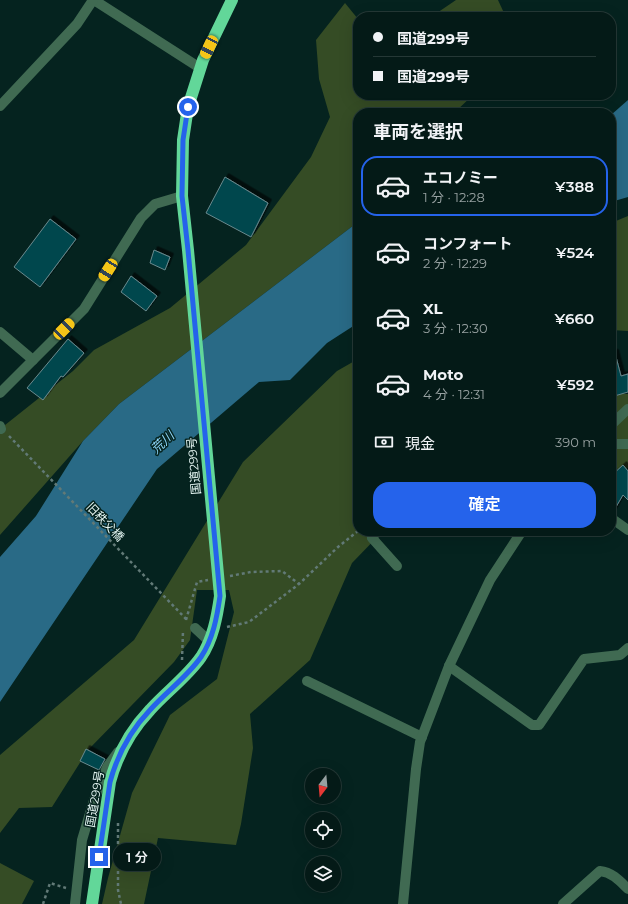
<!DOCTYPE html>
<html lang="ja">
<meta charset="utf-8">
<style>
body{margin:0;font-family:Montserrat,"Noto Sans JP",sans-serif;background:#122724;color:#f1f3f6;height:100vh;display:flex;flex-direction:column;font-size:15px;white-space:nowrap}
*{box-sizing:border-box;margin:0}
p{font-size:13px;color:#97a1a1}
.icon{flex:none;width:22px;height:22px;fill:none;stroke:currentColor;stroke-width:2;stroke-linecap:round;stroke-linejoin:round}
.map{position:relative;flex:1;overflow:hidden}
.drawer{position:absolute;left:353px;top:108px;width:263px;height:428px;display:flex;flex-direction:column;background:#041a17;border-radius:16px;box-shadow:0 4px 16px #0002,0 0 0 1px #253836}
.drawer>*{flex:none}
.guide{position:absolute;left:353px;top:12px;width:263px;height:88px;border-radius:16px;box-shadow:0 4px 16px #0002,0 0 0 1px #253836;display:grid;align-content:center;height:88px;padding:0 20px;background:#041a17}
.needle{width:26px;rotate:196deg}
.fabs{position:absolute;left:305px;top:768px;display:grid;gap:8px}
.fabs a{display:grid;place-items:center;width:36px;height:36px;border-radius:50%;background:#041a17;box-shadow:0 4px 16px #0002,0 0 0 1px #253836;font-size:20px}
.end{position:absolute;width:18px;height:18px;margin:-9px;border:5px solid #2563eb;background:#fff;box-shadow:0 0 0 2px #fff}
.from{border-radius:50%}
.bubble{position:absolute;height:28px;border-radius:14px;background:#041a17;box-shadow:0 4px 16px #0002,0 0 0 1px #253836;font-size:13px;font-weight:600;line-height:28px;text-align:center}
.car{position:absolute;width:12px;height:24px;margin:-12px -6px;border-radius:5px;box-shadow:0 0 3px 1px #0007;background:linear-gradient(#f5c518 24%,#345 0 40%,#f5c518 0 76%,#345 0 86%,#f5c518 0)}
.guide b{display:flex;align-items:center;gap:14px;height:38px;font-size:15px}
.guide b+b{border-top:1px solid #253836}
.guide i{width:10px;height:10px;background:#f1f3f6}
ul{padding:0;list-style:none}
li{display:flex;align-items:center;gap:12px;height:60px;margin:0 8px 6px;padding:0 12px;border:2px solid transparent;border-radius:16px}
li div{flex:1}
li b{display:block;font-size:15px}
li em{font-style:normal;font-weight:600}
li.active{border-color:#2563eb}
li>.icon{width:36px;height:36px;stroke-width:1.5}
h2{padding:0 20px;font-size:18px;line-height:48px}
.pay{display:flex;align-items:center;gap:10px;height:44px;padding:0 20px;font-size:15px}
.pay p{margin-inline-start:auto}
.action{display:flex;gap:8px;margin-top:auto;padding:8px 20px}
.action a{flex:1;height:46px;border-radius:16px;background:#2563eb;color:#fff;font-size:16px;font-weight:600;line-height:46px;text-align:center}
.map>svg:first-child{display:block}
.green{fill:#354c25}
.water{fill:#296a86}
.building{fill:#00474e;stroke:#6a8a8e;filter:url(#shadow)}
.lines{fill:none;stroke-linecap:round;stroke-linejoin:round}
.path{stroke:#627a77;stroke-width:2.5;stroke-dasharray:3 3;stroke-linecap:butt}
.minor{stroke:#406a52;stroke-width:10}
.highway{stroke:#62d799;stroke-width:12}
.route{stroke:#2563eb;stroke-width:5}
.labels{text-anchor:middle;stroke-width:3;stroke-linejoin:round;paint-order:stroke}
.street-label{font-size:12px;fill:#e7f8f5;stroke:#05231f}
.water-label{font-size:13px;font-style:italic;fill:#8cd4f7;stroke:#05231f}
</style>
<div class="map">
<svg width="628" height="904" viewBox="0 0 628 904">
<defs>
<filter id="shadow"><feDropShadow dx="3.5" dy="-3.5" stdDeviation="0" flood-color="#0009"/></filter>
</defs>
<rect width="100%" height="100%" fill="#05231f"/>
<g class="green">
<path d="M456 0H498L504 13V17H431Z"/>
<path d="M345 3 358 19V95H473L454 113H358V222L119 404 83 441 0 535V429L73 371 94 350 170 308 246 245 311 157 330 117 319 79 316 40Z"/>
<path d="M628 216V331L611 330V223Z"/>
<path d="M358 359V531H383L352 563 310 660 250 714 253 748 241 824 236 845 158 838 144 904H102L108 878 132 793 170 715 217 679 234 612 229 590H197L190 640 174 662 88 750 52 807 19 808 0 833V755L134 640 243 462 337 371Z"/>
<path d="M611 394H628V468L611 470Z"/>
<path d="M0 863 34 881 22 904H0Z"/>
</g>
<g class="water">
<path d="M628 100V197L611 202V115Z"/>
<path d="M358 222V323L327 343 290 380 259 382 157 469 0 702V557L36 516 83 441 119 404Z"/>
</g>
<g class="building">
<path d="M225 177 268 203 251 237 206 213Z"/>
<path d="M50 219 76 239 40 287 14 267Z"/>
<path d="M154 250 170 257 165 270 150 263Z"/>
<path d="M131 276 157 296 146 311 121 292Z"/>
<path d="M68 339 84 353 63 377 61 376 43 400 27 388Z"/>
<path d="M611 353H615L621 376 628 374V392L611 397Z"/>
<path d="M623 465 628 471V500L623 495 613 512H611V476Z"/>
<path d="M86 749 105 759 99 770 80 761Z"/>
</g>
<g class="lines">
<g class="path">
<path d="M9 436 188 621"/>
<path d="M230 576 251 572 282 571 299 584"/>
<path d="M186 620 197 582 208 580"/>
<path d="M227 627 249 622 299 584 338 547 358 531"/>
<path d="M182 660 183 631"/>
<path d="M118 823V890L121 904"/>
<path d="M43 904 50 883 66 888"/>
</g>
<g class="minor">
<path d="M94 0 200 68"/>
<path d="M0 106 77 24 93 0"/>
<path d="M0 332 33 360"/>
<path d="M0 393 84 309 141 218 155 204 182 196"/>
<path d="M611 425 628 409"/>
<path d="M0 426 1 429"/>
<path d="M611 444H628"/>
<path d="M611 518 628 530"/>
<path d="M377 531 372 538 397 566"/>
<path d="M195 628 209 641"/>
<path d="M449 666 532 725H539L584 659 620 655 628 648"/>
<path d="M307 681 422 737"/>
<path d="M75 904 82 840 94 800 107 767 118 752"/>
<path d="M403 904 416 769 420 742 449 666 490 580 522 531"/>
<path d="M563 904 600 871C612 872 620 881 628 889"/>
</g>
<path class="highway" d="M92 904 110 782C117 756 131 730 150 710 166 692 187 677 201 657 213 639 217 617 220 596L188 250 182 196 183 140 188 107 203 60 232 0"/>
</g>
<g class="lines">
<path class="route" d="M99 857 110 782C117 756 131 730 150 710 166 692 187 677 201 657 213 639 217 617 220 596L188 250 182 196 183 140 188 107"/>
</g>
<g class="labels">
<g class="street-label">
<text transform="translate(194 466) rotate(-95)" y="4">国道299号</text>
<text transform="translate(105 522) rotate(46)" y="4">旧秩父橋</text>
<text transform="translate(95 799) rotate(-80)" y="4">国道299号</text>
</g>
<g class="water-label">
<text transform="translate(162 442) rotate(-43)" y="5">荒川</text>
</g>
</g>
</svg>
<div class="fabs">
<a><svg class="needle" viewBox="-14 -14 28 28"><path d="M0-13l5 13h-10z" fill="#e53935"/><path d="M0 13l5-13h-10z" fill="#97a1a1"/></svg></a>
<a><svg class="icon" aria-label="locate" viewBox="0 0 24 24"><circle cx="12" cy="12" r="6"/><path d="M12 2v4M12 18v4M2 12h4M18 12h4"/></svg></a>
<a><svg class="icon" aria-label="layers" viewBox="0 0 24 24"><path d="M12 4l9 5-9 5-9-5zM3 14l9 5 9-5"/></svg></a>
</div>
<i class="end from" style="left:188px;top:107px"></i>
<i class="end" style="left:99px;top:857px"></i>
<div class="bubble" style="left:113px;top:843px;width:48px">1 分</div>
<i class="car" style="left:209px;top:47px;rotate:206deg"></i>
<i class="car" style="left:108px;top:270px;rotate:212deg"></i>
<i class="car" style="left:64px;top:329px;rotate:45deg"></i>
<div class="guide">
<b><i class="from"></i>国道299号</b>
<b><i></i>国道299号</b>
</div>
<section class="drawer">
<h2>車両を選択</h2>
<ul>
<li class="active"><svg class="icon" aria-label="car" viewBox="0 0 24 24"><path d="M5 17H2v-5l4-1 3-4h7l3 4 3 1v5h-3M9 17h6M6 11h13"/><circle cx="7" cy="17" r="2"/><circle cx="17" cy="17" r="2"/></svg><div><b>エコノミー</b><p>1 分 · 12:28</p></div><em>¥388</em></li>
<li><svg class="icon" aria-label="car" viewBox="0 0 24 24"><path d="M5 17H2v-5l4-1 3-4h7l3 4 3 1v5h-3M9 17h6M6 11h13"/><circle cx="7" cy="17" r="2"/><circle cx="17" cy="17" r="2"/></svg><div><b>コンフォート</b><p>2 分 · 12:29</p></div><em>¥524</em></li>
<li><svg class="icon" aria-label="car" viewBox="0 0 24 24"><path d="M5 17H2v-5l4-1 3-4h7l3 4 3 1v5h-3M9 17h6M6 11h13"/><circle cx="7" cy="17" r="2"/><circle cx="17" cy="17" r="2"/></svg><div><b>XL</b><p>3 分 · 12:30</p></div><em>¥660</em></li>
<li><svg class="icon" aria-label="car" viewBox="0 0 24 24"><path d="M5 17H2v-5l4-1 3-4h7l3 4 3 1v5h-3M9 17h6M6 11h13"/><circle cx="7" cy="17" r="2"/><circle cx="17" cy="17" r="2"/></svg><div><b>Moto</b><p>4 分 · 12:31</p></div><em>¥592</em></li>
</ul>
<div class="pay"><svg class="icon" aria-label="cash" viewBox="0 0 24 24"><path d="M3 7h18v10H3z"/><circle cx="12" cy="12" r="2"/></svg>現金<p>390 m</p></div>
<div class="action"><a>確定</a></div>
</section>
</div>
